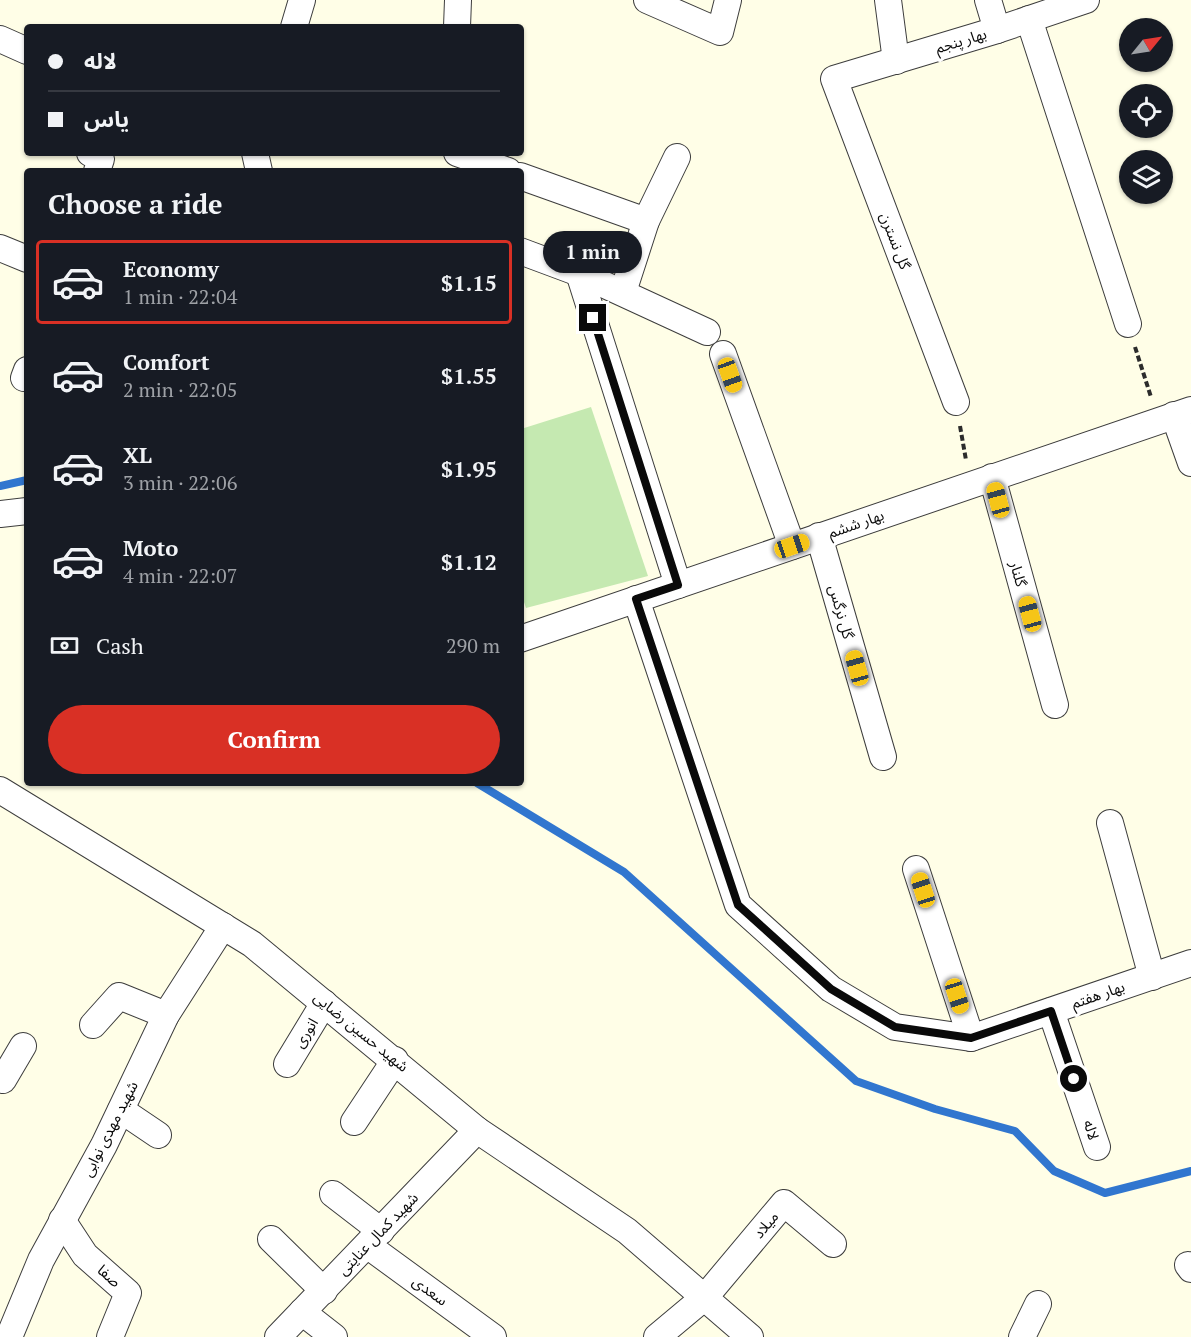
<!DOCTYPE html>
<meta charset="utf-8">
<style>
body{margin:0;font-family:"PT Serif","Noto Sans Arabic",serif;background:#242831;color:#f1f3f6;height:100vh;display:flex;flex-direction:column;font-size:22px;white-space:nowrap}
*{box-sizing:border-box;margin:0}
p{font-size:20px;color:#9ea1a6}
.icon{flex:none;width:33px;height:33px;fill:none;stroke:currentColor;stroke-width:2;stroke-linecap:round;stroke-linejoin:round}
.map{position:relative;flex:1;overflow:hidden}
.side{position:absolute;left:24px;top:168px;width:500px;height:618px;display:flex;flex-direction:column;background:#171b24;border-radius:6px;box-shadow:0 2px 4px #0004}
.side>*{flex:none}
.top-card{position:absolute;left:24px;top:24px;width:500px;height:132px;border-radius:6px;box-shadow:0 2px 4px #0004;display:grid;align-content:center;height:132px;padding:0 24px;background:#171b24}
.needle{width:39px;rotate:60deg}
.tools{position:absolute;left:1119px;top:18px;display:grid;gap:12px}
.tools a{display:grid;place-items:center;width:54px;height:54px;border-radius:50%;background:#171b24;box-shadow:0 2px 4px #0004;font-size:30px}
.end{position:absolute;width:27px;height:27px;margin:-14px;border:8px solid #0a0a0a;background:#fff;box-shadow:0 0 0 3px #fff}
.from{border-radius:50%}
.bubble{position:absolute;height:42px;border-radius:21px;background:#171b24;box-shadow:0 2px 4px #0004;font-size:20px;font-weight:700;line-height:42px;text-align:center}
.car{position:absolute;width:18px;height:36px;margin:-18px -9px;border-radius:8px;box-shadow:0 0 4px 2px #0007;background:linear-gradient(#f5c518 24%,#345 0 40%,#f5c518 0 76%,#345 0 86%,#f5c518 0)}
.top-card b{display:flex;align-items:center;gap:21px;height:57px;font-size:22px}
.top-card b+b{border-top:2px solid #363941}
.top-card i{width:15px;height:15px;background:#f1f3f6}
ul{padding:0;list-style:none}
li{display:flex;align-items:center;gap:18px;height:84px;margin:0 12px 9px;padding:0 12px;border:3px solid transparent;border-radius:6px}
li div{flex:1}
li b{display:block;font-size:22px}
li em{font-style:normal;font-weight:700}
li.selected{border-color:#d93025}
li>.icon{width:54px;height:54px;stroke-width:1.5}
h2{padding:0 24px;font-size:27px;line-height:72px}
.pay{display:flex;align-items:center;gap:15px;height:66px;padding:0 24px;font-size:22px}
.pay p{margin-inline-start:auto}
.button{display:flex;gap:12px;margin-top:auto;padding:12px 24px}
.button a{flex:1;height:69px;border-radius:36px;background:#d93025;color:#fff;font-size:24px;font-weight:700;line-height:69px;text-align:center}
.map>svg:first-child{display:block}
.green{fill:#c5e9b1}
.lines{fill:none;stroke-linecap:round;stroke-linejoin:round}
.stream{stroke:#3176cf;stroke-width:8}
.minor-casing{stroke:#3d3d3d;stroke-width:28}
.path{stroke:#2c2c2c;stroke-width:4;stroke-dasharray:6 3;stroke-linecap:butt}
.minor{stroke:#fff;stroke-width:26}
.route{stroke:#0a0a0a;stroke-width:8}
.labels{text-anchor:middle;stroke-width:6;stroke-linejoin:round;paint-order:stroke}
.street-label{font-size:15px;fill:#0a0a0a;stroke:#fff}
</style>
<div class="map">
<svg width="1191" height="1337" viewBox="0 0 1191 1337">
<rect width="100%" height="100%" fill="#fffee7"/>
<path class="green" d="M591 407 648 576 526 608 520 590 521 429Z"/>
<g class="lines">
<g class="stream">
<path d="M0 486 27 480"/>
<path d="M477 783 624 872 856 1081 935 1109 1015 1131 1054 1171 1105 1193 1191 1171"/>
</g>
<defs>
<g id="minor">
<path d="M647 0 720 32 728 0"/>
<path d="M888 0 896 61"/>
<path d="M988 0 997 30"/>
<path d="M1029 19 1128 324"/>
<path d="M294 27 302 0"/>
<path d="M457 27 458 0"/>
<path d="M0 39 27 51"/>
<path d="M90 153 101 159 97 171"/>
<path d="M255 153 259 171"/>
<path d="M457 153 508 171"/>
<path d="M520 176 646 221"/>
<path d="M0 248 27 259"/>
<path d="M520 251 579 273 707 332"/>
<path d="M579 273 678 585"/>
<path d="M623 292 646 221 677 157"/>
<path d="M723 354 792 546"/>
<path d="M24 378 27 370"/>
<path d="M956 402 834 79 997 30 1086 0"/>
<path d="M1174 415 1191 463"/>
<path d="M992 477 1055 705"/>
<path d="M0 514 27 511"/>
<path d="M819 536 883 757"/>
<path d="M636 599 738 905 831 989 895 1027 971 1038 1191 963"/>
<path d="M520 639 1191 410"/>
<path d="M0 790 252 944 477 1130 627 1231 750 1337"/>
<path d="M1110 823 1152 977"/>
<path d="M916 869 971 1038"/>
<path d="M1051 1011 1097 1147"/>
<path d="M93 1025 119 996 166 1015"/>
<path d="M287 1064 324 1003"/>
<path d="M0 1079 3 1080 23 1046"/>
<path d="M121 1110 158 1135"/>
<path d="M354 1122 395 1060"/>
<path d="M333 1194 381 1231"/>
<path d="M62 1220 85 1255 128 1293 110 1337"/>
<path d="M271 1239 324 1291"/>
<path d="M367 1245 493 1337"/>
<path d="M1188 1265 1191 1269"/>
<path d="M302 1312 334 1337"/>
<path d="M9 1337 41 1260 104 1145 166 1015 223 926"/>
<path d="M278 1337 477 1130"/>
<path d="M657 1337 706 1296 784 1203 833 1244"/>
<path d="M1022 1337 1038 1304"/>
</g>
</defs>
<use href="#minor" class="minor-casing"/>
<g class="path">
<path d="M1135 347 1151 397"/>
<path d="M960 426 966 460"/>
</g>
<use href="#minor" class="minor"/>
</g>
<g class="lines">
<path class="route" d="M593 318 678 585 636 599 738 905 831 989 895 1027 971 1038 1051 1011 1074 1079"/>
</g>
<g class="labels">
<g class="street-label">
<text transform="translate(961 41) rotate(-17)" y="5">بهار پنجم</text>
<text transform="translate(895 241) rotate(69)" y="5">گل نسترن</text>
<text transform="translate(856 524) rotate(-19)" y="5">بهار ششم</text>
<text transform="translate(1018 574) rotate(74)" y="5">گلنار</text>
<text transform="translate(841 612) rotate(74)" y="5">گل نرگس</text>
<text transform="translate(1098 995) rotate(-19)" y="5">بهار هفتم</text>
<text transform="translate(361 1032) rotate(39)" y="5">شهید حسین رضایی</text>
<text transform="translate(306 1033) rotate(-58)" y="5">انوری</text>
<text transform="translate(110 1129) rotate(-63)" y="5">شهید مهدی نوابی</text>
<text transform="translate(1091 1130) rotate(72)" y="5">لاله</text>
<text transform="translate(766 1225) rotate(-50)" y="5">میلاد</text>
<text transform="translate(378 1234) rotate(-46)" y="5">شهید کمال عنایتی</text>
<text transform="translate(109 1276) rotate(41)" y="5">صفا</text>
<text transform="translate(430 1291) rotate(36)" y="5">سعدی</text>
</g>
</g>
</svg>
<div class="tools">
<a><svg class="needle" viewBox="-14 -14 28 28"><path d="M0-13l5 13h-10z" fill="#e53935"/><path d="M0 13l5-13h-10z" fill="#9ea1a6"/></svg></a>
<a><svg class="icon" aria-label="locate" viewBox="0 0 24 24"><circle cx="12" cy="12" r="6"/><path d="M12 2v4M12 18v4M2 12h4M18 12h4"/></svg></a>
<a><svg class="icon" aria-label="layers" viewBox="0 0 24 24"><path d="M12 4l9 5-9 5-9-5zM3 14l9 5 9-5"/></svg></a>
</div>
<i class="end from" style="left:1074px;top:1079px"></i>
<i class="end" style="left:593px;top:318px"></i>
<div class="bubble" style="left:543px;top:231px;width:99px">1 min</div>
<i class="car" style="left:730px;top:375px;rotate:160deg"></i>
<i class="car" style="left:998px;top:500px;rotate:345deg"></i>
<i class="car" style="left:792px;top:546px;rotate:71deg"></i>
<i class="car" style="left:1030px;top:614px;rotate:345deg"></i>
<i class="car" style="left:857px;top:668px;rotate:344deg"></i>
<i class="car" style="left:923px;top:890px;rotate:342deg"></i>
<i class="car" style="left:957px;top:996px;rotate:162deg"></i>
<div class="top-card">
<b><i class="from"></i>لاله</b>
<b><i></i>یاس</b>
</div>
<section class="side">
<h2>Choose a ride</h2>
<ul>
<li class="selected"><svg class="icon" aria-label="car" viewBox="0 0 24 24"><path d="M5 17H2v-5l4-1 3-4h7l3 4 3 1v5h-3M9 17h6M6 11h13"/><circle cx="7" cy="17" r="2"/><circle cx="17" cy="17" r="2"/></svg><div><b>Economy</b><p>1 min · 22:04</p></div><em>$1.15</em></li>
<li><svg class="icon" aria-label="car" viewBox="0 0 24 24"><path d="M5 17H2v-5l4-1 3-4h7l3 4 3 1v5h-3M9 17h6M6 11h13"/><circle cx="7" cy="17" r="2"/><circle cx="17" cy="17" r="2"/></svg><div><b>Comfort</b><p>2 min · 22:05</p></div><em>$1.55</em></li>
<li><svg class="icon" aria-label="car" viewBox="0 0 24 24"><path d="M5 17H2v-5l4-1 3-4h7l3 4 3 1v5h-3M9 17h6M6 11h13"/><circle cx="7" cy="17" r="2"/><circle cx="17" cy="17" r="2"/></svg><div><b>XL</b><p>3 min · 22:06</p></div><em>$1.95</em></li>
<li><svg class="icon" aria-label="car" viewBox="0 0 24 24"><path d="M5 17H2v-5l4-1 3-4h7l3 4 3 1v5h-3M9 17h6M6 11h13"/><circle cx="7" cy="17" r="2"/><circle cx="17" cy="17" r="2"/></svg><div><b>Moto</b><p>4 min · 22:07</p></div><em>$1.12</em></li>
</ul>
<div class="pay"><svg class="icon" aria-label="cash" viewBox="0 0 24 24"><path d="M3 7h18v10H3z"/><circle cx="12" cy="12" r="2"/></svg>Cash<p>290 m</p></div>
<div class="button"><a>Confirm</a></div>
</section>
</div>
